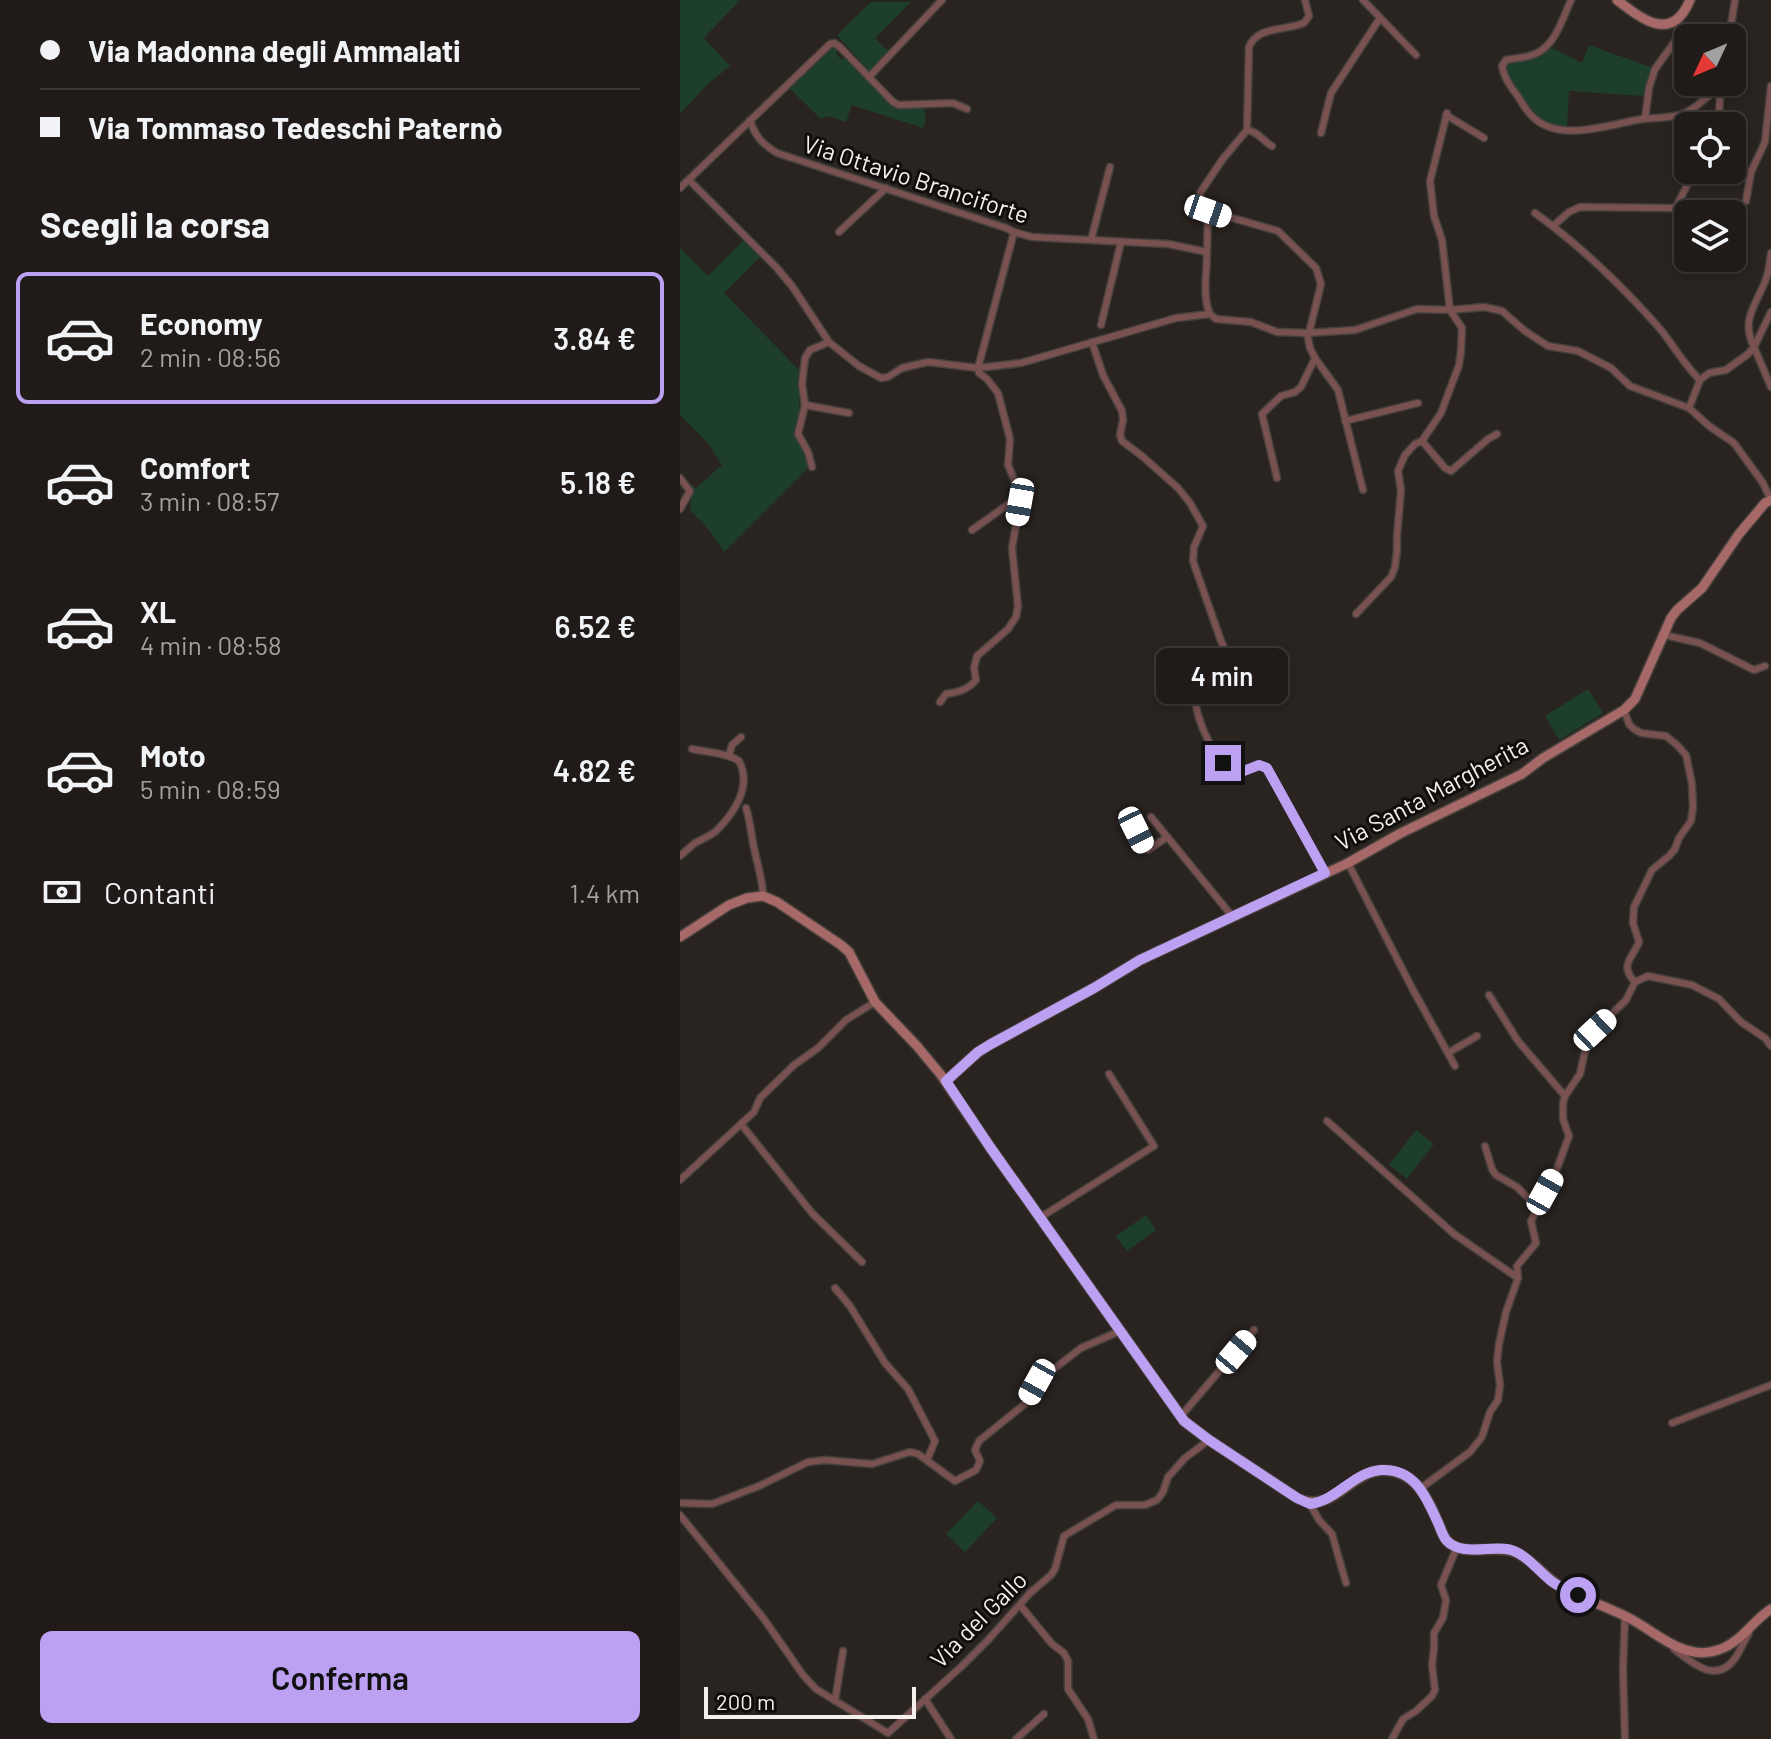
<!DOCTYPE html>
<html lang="it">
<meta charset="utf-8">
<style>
body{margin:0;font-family:Barlow,sans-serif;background:#282421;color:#f1f3f6;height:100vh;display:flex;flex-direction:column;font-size:30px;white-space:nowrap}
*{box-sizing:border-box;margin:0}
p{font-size:26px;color:#a2a1a2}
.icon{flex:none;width:44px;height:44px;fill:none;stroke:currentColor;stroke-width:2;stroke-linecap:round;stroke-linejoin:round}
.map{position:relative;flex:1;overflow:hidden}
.side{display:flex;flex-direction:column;background:#201b18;width:680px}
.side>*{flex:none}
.guide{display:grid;align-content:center;height:176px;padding:0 40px;background:#201b18}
.needle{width:52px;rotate:226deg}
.tools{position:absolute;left:994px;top:24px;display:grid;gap:16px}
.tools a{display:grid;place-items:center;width:72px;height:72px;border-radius:12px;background:#201b18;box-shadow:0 4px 12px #0003,0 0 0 2px #3d3937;font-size:40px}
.scale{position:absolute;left:24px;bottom:20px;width:212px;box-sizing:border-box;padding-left:8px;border:4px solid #f4f1ed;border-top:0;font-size:22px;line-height:28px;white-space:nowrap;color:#f4f1ed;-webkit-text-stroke:6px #100e0c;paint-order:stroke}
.end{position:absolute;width:36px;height:36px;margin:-18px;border:10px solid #bca0f2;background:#111;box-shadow:0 0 0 4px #111}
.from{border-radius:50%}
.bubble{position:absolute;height:56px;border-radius:12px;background:#201b18;box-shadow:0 4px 12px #0003,0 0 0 2px #3d3937;font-size:26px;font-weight:600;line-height:56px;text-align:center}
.car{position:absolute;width:24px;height:48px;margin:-24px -12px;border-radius:10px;box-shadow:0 0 6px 2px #0007;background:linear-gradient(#fff 24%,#345 0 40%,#fff 0 76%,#345 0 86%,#fff 0)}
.guide b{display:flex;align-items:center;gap:28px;height:76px;font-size:30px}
.guide b+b{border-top:2px solid #3d3937}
.guide i{width:20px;height:20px;background:#f1f3f6}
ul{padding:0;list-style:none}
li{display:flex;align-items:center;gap:24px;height:132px;margin:0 16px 12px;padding:0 24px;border:4px solid transparent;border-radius:12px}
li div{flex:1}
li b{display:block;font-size:30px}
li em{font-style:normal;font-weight:600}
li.on{border-color:#bca0f2}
li>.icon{width:72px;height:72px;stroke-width:1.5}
h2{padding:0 40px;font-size:36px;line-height:96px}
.pay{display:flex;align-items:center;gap:20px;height:88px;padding:0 40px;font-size:30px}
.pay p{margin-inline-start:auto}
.cta{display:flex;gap:16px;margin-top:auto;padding:16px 40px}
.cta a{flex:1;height:92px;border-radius:12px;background:#bca0f2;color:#111;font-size:32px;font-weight:600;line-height:92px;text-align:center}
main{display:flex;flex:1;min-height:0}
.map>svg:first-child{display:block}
.green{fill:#1d3e2a}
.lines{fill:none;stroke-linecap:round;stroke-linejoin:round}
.street-casing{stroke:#46413d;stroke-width:9}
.secondary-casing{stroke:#46413d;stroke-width:12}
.street{stroke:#795151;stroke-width:6}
.secondary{stroke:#a76868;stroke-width:9}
.route{stroke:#bca0f2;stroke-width:10}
.labels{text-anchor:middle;stroke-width:6;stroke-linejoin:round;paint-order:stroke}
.street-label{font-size:24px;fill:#f4f1ed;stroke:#100e0c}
</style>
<main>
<section class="side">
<div class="guide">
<b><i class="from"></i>Via Madonna degli Ammalati</b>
<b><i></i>Via Tommaso Tedeschi Paternò</b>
</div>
<h2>Scegli la corsa</h2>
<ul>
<li class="on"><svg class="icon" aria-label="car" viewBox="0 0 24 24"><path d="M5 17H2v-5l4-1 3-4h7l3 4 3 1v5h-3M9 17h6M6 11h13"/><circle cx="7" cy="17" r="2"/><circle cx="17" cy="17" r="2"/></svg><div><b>Economy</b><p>2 min · 08:56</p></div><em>3.84 €</em></li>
<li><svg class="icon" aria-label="car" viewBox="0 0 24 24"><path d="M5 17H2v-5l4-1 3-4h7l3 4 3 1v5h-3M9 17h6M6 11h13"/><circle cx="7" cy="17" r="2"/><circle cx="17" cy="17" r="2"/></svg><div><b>Comfort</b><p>3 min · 08:57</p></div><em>5.18 €</em></li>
<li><svg class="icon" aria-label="car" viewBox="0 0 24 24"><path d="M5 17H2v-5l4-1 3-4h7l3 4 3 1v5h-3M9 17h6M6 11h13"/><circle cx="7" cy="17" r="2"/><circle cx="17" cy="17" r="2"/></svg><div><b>XL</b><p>4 min · 08:58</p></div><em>6.52 €</em></li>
<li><svg class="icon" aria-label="car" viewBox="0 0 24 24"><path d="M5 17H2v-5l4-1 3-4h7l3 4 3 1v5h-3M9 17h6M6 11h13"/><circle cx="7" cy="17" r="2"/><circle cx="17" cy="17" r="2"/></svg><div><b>Moto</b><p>5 min · 08:59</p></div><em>4.82 €</em></li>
</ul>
<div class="pay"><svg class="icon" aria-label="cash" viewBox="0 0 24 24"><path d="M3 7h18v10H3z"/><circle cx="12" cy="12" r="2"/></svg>Contanti<p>1.4 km</p></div>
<div class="cta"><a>Conferma</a></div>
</section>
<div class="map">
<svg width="1091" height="1739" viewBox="0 0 1091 1739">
<rect width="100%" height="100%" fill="#2a2420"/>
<g class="green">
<path d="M0 0H60L24 38 50 66 28 84 0 114Z"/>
<path d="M191 2H231L195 38 209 52 190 72 157 35Z"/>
<path d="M909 45 973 68 963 96 889 91 887 127C877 125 865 124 856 117 846 108 828 81 824 68L827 63 855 58 872 48 902 63Z"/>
<path d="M152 48 158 50 156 54 161 59 166 58 212 105 218 108H244L246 120 243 128 172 105 166 122 149 116 141 119 109 88Z"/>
<path d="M64 240 80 257 44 293 119 370C117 391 124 412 113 432L124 453 128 468 44 552C34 536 25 523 10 511L12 490 10 484 16 488 42 465 28 443 0 415V248L28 276Z"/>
<path d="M908 689 923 713 879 740 865 716Z"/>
<path d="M736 1130 754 1144 727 1179 709 1165Z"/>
<path d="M466 1215 476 1230 447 1251 436 1236Z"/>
<path d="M298 1501 317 1518 285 1552 266 1534Z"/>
</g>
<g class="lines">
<defs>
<g id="street">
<path d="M683 0 736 55"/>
<path d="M891 0C883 17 876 44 857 53 848 58 836 58 826 60L822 66C824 79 832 88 839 98 843 105 848 113 854 118 881 143 931 124 962 119 977 117 991 119 1005 113 1018 107 1028 95 1040 87"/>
<path d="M1049 38 1055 0"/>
<path d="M189 77 262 0"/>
<path d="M766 115 804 138"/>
<path d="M965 119 969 88 975 69 996 40 999 18"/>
<path d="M70 120C75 136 82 144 97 153L326 228 334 232 352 237 488 244 527 252 528 211 523 207 520 200V193L542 160 567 130 569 47C577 26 605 31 624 23L629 16 625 0"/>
<path d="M1035 126 1039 114 1041 82"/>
<path d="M567 130C577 131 583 141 592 146"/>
<path d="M641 133 651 93 700 18"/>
<path d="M9 180 96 267 112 286 149 342 179 366 201 378 208 377 222 368 248 362 298 368 341 363 496 318 530 314 536 319 571 322 597 332 627 333 675 330 737 309 770 310 804 307 822 311 845 331 868 346 898 351 931 368 950 386 1009 408 1029 426 1054 443 1083 483 1088 494"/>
<path d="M0 188 150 44 154 43 160 47 213 102 219 105 273 103 287 109"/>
<path d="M1066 201 1071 172 1085 142 1091 86"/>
<path d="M528 211 598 231 636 268 641 284 629 333"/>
<path d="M855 213C898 244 938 282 974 322 991 340 1002 363 1020 380"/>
<path d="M873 226 889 212 900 207 992 208 996 207 1015 170"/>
<path d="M159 232 206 188"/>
<path d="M411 240 430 167"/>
<path d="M527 252C527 271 522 297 530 314"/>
<path d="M1091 312 1074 347 1091 387"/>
<path d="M421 325 441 242"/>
<path d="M627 333 630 348 635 358 658 390 683 490"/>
<path d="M412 342 423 375 442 411 443 420 440 435 442 441 462 456 498 488 510 503 523 526 514 547 513 561 541 641 548 657 546 661 519 678C517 684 515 690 515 697 516 719 535 764 556 774L579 765 587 768 645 873"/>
<path d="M125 405 169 413"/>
<path d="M1009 408 1020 380 1029 373 1046 370 1068 354 1074 347C1060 319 1077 304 1086 279 1089 271 1090 262 1091 253"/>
<path d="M665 421 738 403"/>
<path d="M742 441 765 468 771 471 808 439 817 434"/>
<path d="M132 467 128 452 118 434 125 405 122 384 125 358 130 350 149 342"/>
<path d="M0 478 10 491 0 509"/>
<path d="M597 478 582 414 601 396 615 392 621 387 635 358"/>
<path d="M292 530 340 496"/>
<path d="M676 614 711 577 715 567 717 550V536L721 490 718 471 725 455 735 444 742 441 761 413 779 365 781 351 782 328 770 310 762 240 754 216 750 181 767 113"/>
<path d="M984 635 1020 643 1074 670 1085 666"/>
<path d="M260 702 266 694C278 692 288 690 296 680L294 668 297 656 328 629 336 617 338 606 332 548 340 502 338 489 328 465 330 439 318 393 307 379 299 373 298 368 334 232"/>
<path d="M49 755 52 745 61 737"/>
<path d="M66 808C71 823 71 837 75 852 78 867 83 881 83 896"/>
<path d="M471 817 552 916"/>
<path d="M456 830 468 850 487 837"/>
<path d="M0 856C5 852 10 847 15 843 22 839 31 836 37 830 55 812 72 786 59 761 48 753 26 752 12 749"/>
<path d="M668 863 732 988 775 1066"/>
<path d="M955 982 968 976 1012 985 1039 999 1061 1022 1085 1038 1091 1046"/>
<path d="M809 995 838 1041 885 1096"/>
<path d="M768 1053 797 1036"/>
<path d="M647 1121 774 1234 838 1278"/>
<path d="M61 1124 132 1213 182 1262"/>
<path d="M805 1146 812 1169 816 1175 837 1187 857 1207"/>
<path d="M0 1180 74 1112 80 1098 114 1065 138 1048 166 1020 195 1002"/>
<path d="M361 1217 474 1146 429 1074"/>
<path d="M155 1288 170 1306 205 1363 228 1389 255 1441 247 1460"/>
<path d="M501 1416 574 1330"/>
<path d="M992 1423 1091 1385"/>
<path d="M741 1488 790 1452 802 1437 810 1412 818 1400 820 1385 817 1362 819 1344 826 1312 838 1278 837 1266 856 1243 851 1221 874 1177 889 1136 883 1119V1103L885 1096 900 1074 907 1042 915 1030 946 1000 955 982C939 965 952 959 959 942L953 923 954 907 972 870 989 856 995 849 999 838 1011 821 1013 807 1012 784 1006 755 997 745 986 736 961 733 954 729 949 724 944 710"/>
<path d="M0 1503 32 1504 79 1486 128 1462 145 1460 192 1464 230 1452 238 1454 275 1481 296 1470 300 1461 295 1450 299 1441 346 1403 357 1382 401 1348 440 1331"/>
<path d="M630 1504 639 1520 652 1534 666 1583"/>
<path d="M0 1515 84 1619 123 1675 136 1689 208 1733 283 1665 308 1640 350 1593 371 1575 375 1569 384 1536 436 1505H465L477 1500 483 1492 488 1477 505 1458 529 1440"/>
<path d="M340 1605 372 1644 384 1653 388 1661V1689L408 1719 414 1739"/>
<path d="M945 1616 943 1670 945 1739"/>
<path d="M994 1649C1013 1664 1037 1685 1056 1657 1061 1649 1064 1641 1069 1633"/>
<path d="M245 1699 271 1739"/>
<path d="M155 1701 163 1651"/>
<path d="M336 1739 364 1714"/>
<path d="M712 1739 723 1719 736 1711 752 1696 755 1690 752 1665 754 1648V1633L763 1618 766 1600 761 1585 777 1547"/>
</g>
<g id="secondary">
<path d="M937 0C963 20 992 43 1010 0"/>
<path d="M0 937 49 905 67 898 83 896 97 902 161 945 169 952 195 1002 237 1046 261 1075 310 1147 504 1421 529 1440 617 1498C656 1518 674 1459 716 1472 742 1480 750 1505 760 1527 762 1533 765 1539 769 1543 787 1557 815 1544 835 1552 852 1559 863 1575 878 1585 899 1598 923 1605 945 1616 965 1625 982 1642 1003 1649 1014 1653 1027 1654 1038 1650 1061 1643 1072 1621 1091 1609"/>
<path d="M266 1081 298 1052 311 1044 414 988 460 960 668 863 721 833 842 774 863 758 944 710 955 699 991 618 997 610 1022 588 1059 534 1085 503 1091 500"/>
</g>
</defs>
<use href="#street" class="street-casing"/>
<use href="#secondary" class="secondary-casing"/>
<use href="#street" class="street"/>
<use href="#secondary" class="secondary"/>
</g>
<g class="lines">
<path class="route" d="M543 763 549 771 556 774 579 765 587 768 645 873 460 960 414 988 311 1044 298 1052 266 1081 310 1147 504 1421 529 1440 617 1498 630 1504C658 1500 673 1472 701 1470 736 1468 747 1499 759 1525 761 1530 763 1537 767 1541 782 1556 808 1546 827 1549 845 1552 857 1570 871 1581 879 1587 889 1591 898 1595"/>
</g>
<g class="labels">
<g class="street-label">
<text transform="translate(236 180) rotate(18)" y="8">Via Ottavio Branciforte</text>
<text transform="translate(752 794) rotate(-28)" y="8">Via Santa Margherita</text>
<text transform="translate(299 1620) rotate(-45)" y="8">Via del Gallo</text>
</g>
</g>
</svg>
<div class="tools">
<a><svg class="needle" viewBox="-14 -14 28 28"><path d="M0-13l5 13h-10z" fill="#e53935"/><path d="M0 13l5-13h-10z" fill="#a2a1a2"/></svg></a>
<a><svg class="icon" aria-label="locate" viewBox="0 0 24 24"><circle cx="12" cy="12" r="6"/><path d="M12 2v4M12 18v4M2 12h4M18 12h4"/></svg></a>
<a><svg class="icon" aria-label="layers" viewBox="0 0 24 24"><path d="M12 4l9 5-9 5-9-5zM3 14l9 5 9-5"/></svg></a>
</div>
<div class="scale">200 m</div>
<i class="end from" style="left:898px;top:1595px"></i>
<i class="end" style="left:543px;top:763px"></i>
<div class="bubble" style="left:476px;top:648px;width:132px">4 min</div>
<i class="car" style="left:528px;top:211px;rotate:109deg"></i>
<i class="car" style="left:340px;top:502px;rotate:190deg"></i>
<i class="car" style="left:456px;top:830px;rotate:154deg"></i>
<i class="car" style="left:915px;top:1030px;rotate:47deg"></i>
<i class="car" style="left:865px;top:1192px;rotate:29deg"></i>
<i class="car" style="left:556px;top:1352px;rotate:40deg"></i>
<i class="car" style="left:357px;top:1382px;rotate:209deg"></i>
</div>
</main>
